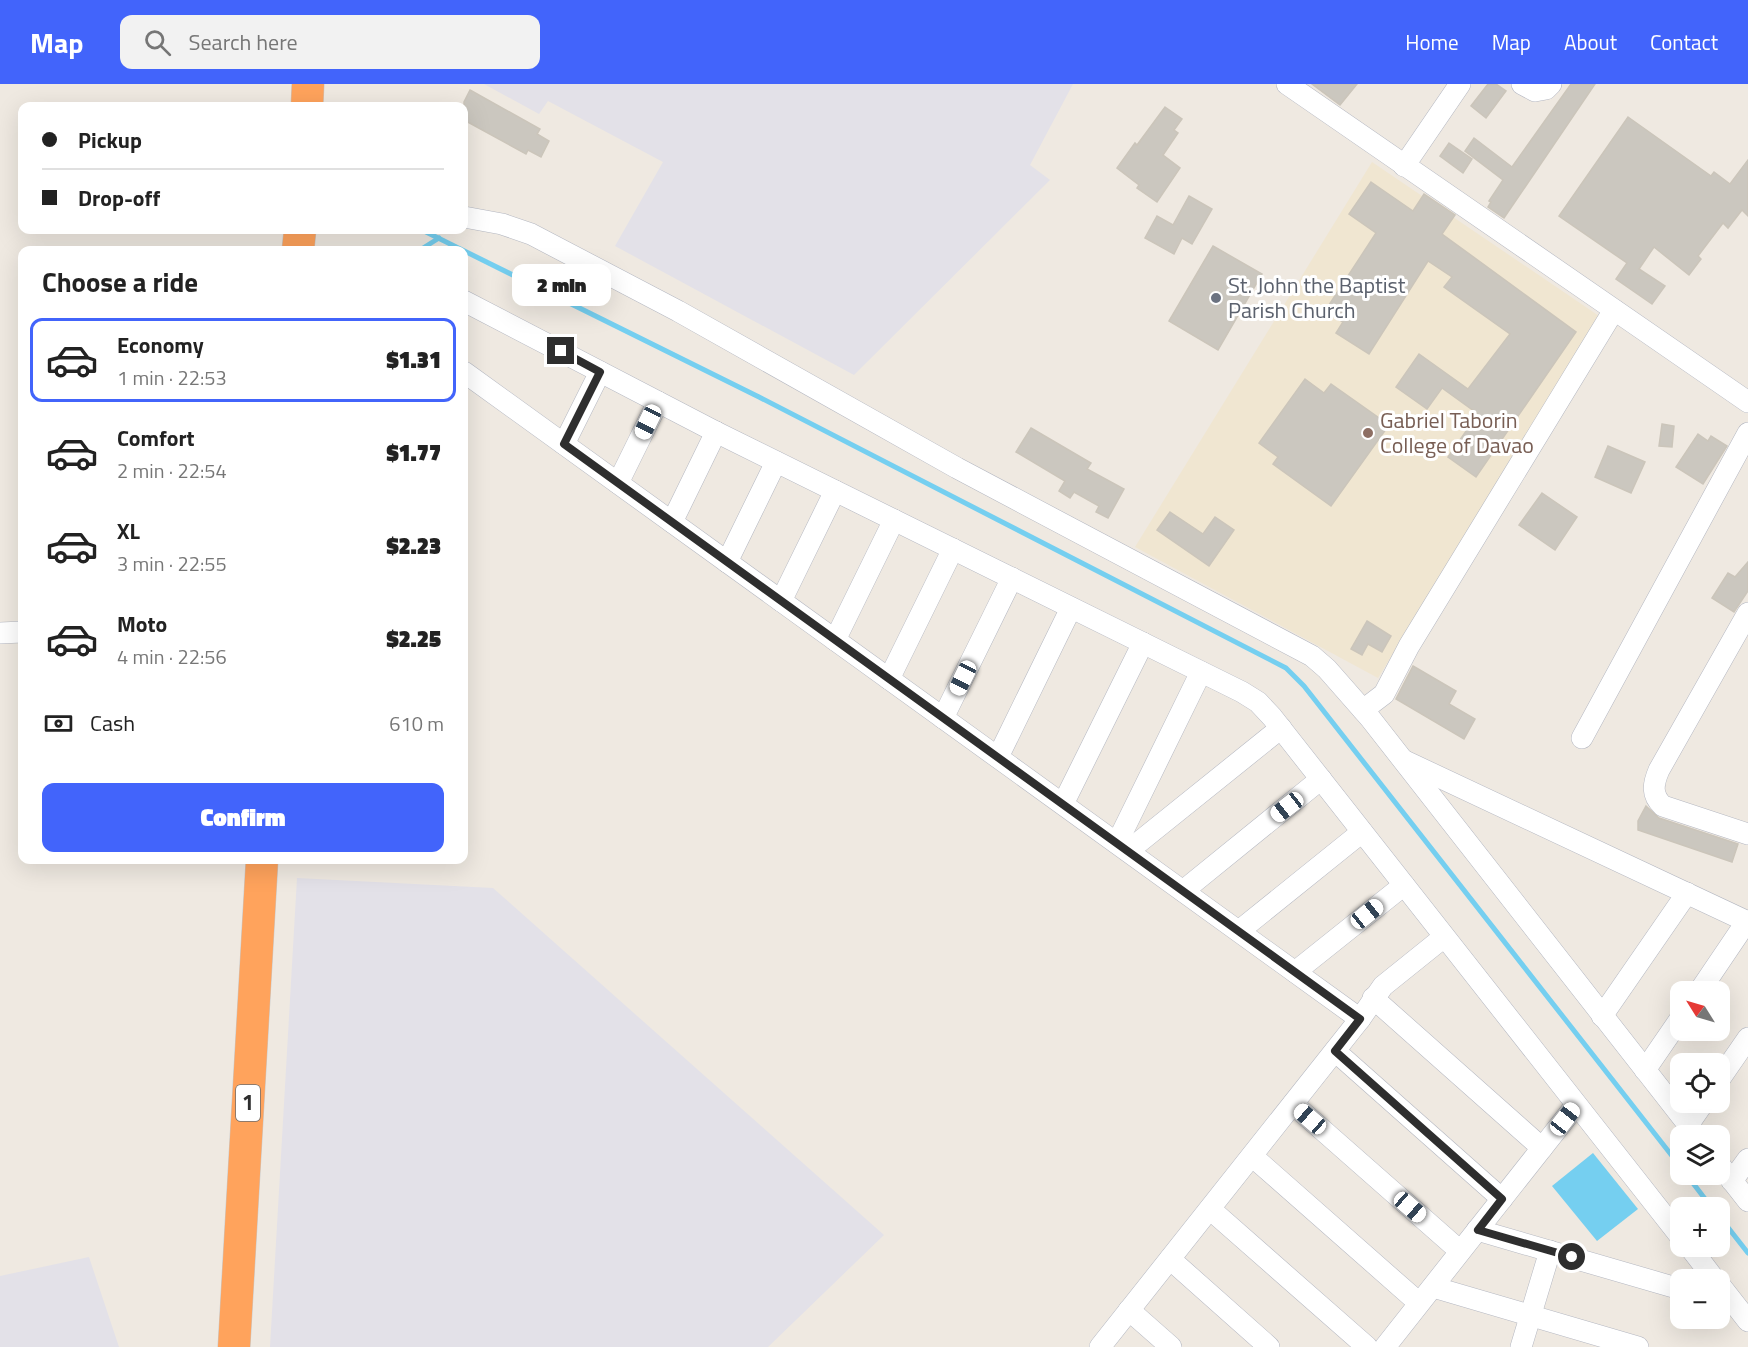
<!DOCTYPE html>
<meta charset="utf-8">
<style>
body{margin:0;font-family:"Titillium Web",sans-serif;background:#f2f2f2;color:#222;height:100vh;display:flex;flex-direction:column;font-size:22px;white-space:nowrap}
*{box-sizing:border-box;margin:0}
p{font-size:20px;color:#767676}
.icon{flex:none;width:33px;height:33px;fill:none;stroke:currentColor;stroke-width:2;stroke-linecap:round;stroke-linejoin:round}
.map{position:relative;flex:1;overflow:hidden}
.panel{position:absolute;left:18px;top:162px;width:450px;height:618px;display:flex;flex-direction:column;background:#fff;border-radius:12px;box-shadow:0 6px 24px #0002}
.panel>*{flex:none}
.guide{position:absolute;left:18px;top:18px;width:450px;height:132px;border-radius:12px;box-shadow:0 6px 24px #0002;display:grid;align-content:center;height:132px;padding:0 24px;background:#fff}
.needle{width:39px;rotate:307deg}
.fabs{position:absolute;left:1670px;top:897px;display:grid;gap:12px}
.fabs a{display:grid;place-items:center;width:60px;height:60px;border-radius:12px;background:#fff;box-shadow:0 6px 24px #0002;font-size:30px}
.end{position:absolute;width:27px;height:27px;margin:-14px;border:8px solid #2e2e2e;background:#fff;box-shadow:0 0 0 3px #fff}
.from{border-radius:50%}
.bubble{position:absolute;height:42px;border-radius:12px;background:#fff;box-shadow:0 6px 24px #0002;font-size:20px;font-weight:800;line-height:42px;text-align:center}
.car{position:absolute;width:18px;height:36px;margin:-18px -9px;border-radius:8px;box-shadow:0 0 4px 2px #0007;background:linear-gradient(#fff 24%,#345 0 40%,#fff 0 76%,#345 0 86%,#fff 0)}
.guide b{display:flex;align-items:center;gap:21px;height:57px;font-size:22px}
.guide b+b{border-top:2px solid #e0e0e0}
.guide i{width:15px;height:15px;background:#222}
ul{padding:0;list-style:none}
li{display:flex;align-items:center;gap:18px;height:84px;margin:0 12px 9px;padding:0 12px;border:3px solid transparent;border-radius:12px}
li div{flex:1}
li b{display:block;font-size:22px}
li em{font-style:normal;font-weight:800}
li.active{border-color:#4264fb}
li>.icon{width:54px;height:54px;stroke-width:1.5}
h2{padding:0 24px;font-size:27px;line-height:72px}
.pay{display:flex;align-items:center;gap:15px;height:66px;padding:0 24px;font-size:22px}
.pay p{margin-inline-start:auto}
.action{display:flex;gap:12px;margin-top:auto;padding:12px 24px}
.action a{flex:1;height:69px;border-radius:12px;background:#4264fb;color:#fff;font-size:24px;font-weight:800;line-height:69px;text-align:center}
header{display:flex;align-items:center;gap:36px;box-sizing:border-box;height:84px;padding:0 30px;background:#4264fb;color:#fff}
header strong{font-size:28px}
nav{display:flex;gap:33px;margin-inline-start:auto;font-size:21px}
.search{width:420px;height:54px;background:#f2f2f2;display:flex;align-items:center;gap:15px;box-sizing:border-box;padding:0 21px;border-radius:12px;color:#767676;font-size:22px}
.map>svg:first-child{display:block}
.industrial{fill:#e3e1e8}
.education{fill:#f0e6d1}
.water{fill:#75cff0}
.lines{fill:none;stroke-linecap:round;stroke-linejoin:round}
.stream{stroke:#75cff0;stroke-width:5}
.building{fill:#cbc7bf;stroke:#cbc5ba;stroke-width:1.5}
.minor-casing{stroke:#b4b7c1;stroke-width:22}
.highway-casing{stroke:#c9c9c9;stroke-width:33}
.minor{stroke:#fff;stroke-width:21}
.highway{stroke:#ffa35c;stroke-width:32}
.route{stroke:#2e2e2e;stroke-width:8}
.worship-dot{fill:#6b7280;stroke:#fff;stroke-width:2}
.education-dot{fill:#8d6e63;stroke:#fff;stroke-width:2}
.labels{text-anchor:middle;stroke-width:6;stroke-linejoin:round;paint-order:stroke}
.shield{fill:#fff;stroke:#6d6d6d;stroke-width:1.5}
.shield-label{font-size:21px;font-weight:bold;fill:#2e2e2e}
.worship-label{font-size:22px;fill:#5b616d;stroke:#fff;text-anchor:start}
.education-label{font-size:22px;fill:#785e54;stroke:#fff;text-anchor:start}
</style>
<header>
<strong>Map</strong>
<div class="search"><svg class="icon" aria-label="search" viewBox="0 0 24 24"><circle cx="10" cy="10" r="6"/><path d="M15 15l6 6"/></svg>Search here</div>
<nav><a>Home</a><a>Map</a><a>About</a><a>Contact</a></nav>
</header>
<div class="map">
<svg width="1748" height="1263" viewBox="0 0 1748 1263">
<rect width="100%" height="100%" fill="#efe9e1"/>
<g class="industrial">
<path d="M484 0H1073L1030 81 1050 96 854 291 615 162 663 78 548 17 539 30Z"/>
<path d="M297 794 493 804 884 1151 768 1263H270Z"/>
<path d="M89 1173 119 1263H0V1192Z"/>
</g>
<path class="education" d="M1372 78 1602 234 1378 594 1135 463Z"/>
<path class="water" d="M1593 1069 1638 1125 1597 1157 1552 1102Z"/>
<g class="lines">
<g class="stream">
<path d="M422 146 759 313 1286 584 1304 602 1680 1082"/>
<path d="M420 166 439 154"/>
<path d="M1686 1090 1712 1124"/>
<path d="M1719 1132 1748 1169"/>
</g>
</g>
<g class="building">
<path d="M1312 0H1357L1340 21Z"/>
<path d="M1488 0H1496L1506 7 1486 34 1471 22Z"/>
<path d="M1571 0H1595L1504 134 1488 123 1491 118 1489 117 1503 96 1465 67 1474 54 1512 83Z"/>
<path d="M470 6 540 45 537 50 549 57 541 73 528 66 526 70 464 36V18Z"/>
<path d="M1165 23 1182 35 1174 46 1178 49 1163 71 1180 84 1157 118 1137 104 1139 101 1117 84 1135 59 1137 61Z"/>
<path d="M1628 33 1711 92 1714 88 1730 100 1748 76V132L1742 126 1728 144 1723 139 1698 172 1701 175 1689 191 1654 163 1639 185 1665 202 1652 220 1616 195 1627 179 1559 132Z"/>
<path d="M1449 59 1472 75 1463 89 1440 72Z"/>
<path d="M1371 98 1413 127 1424 110 1455 131 1442 150 1576 248 1476 393 1448 373 1478 330 1442 304 1427 325 1396 303 1419 270 1468 305 1510 250 1444 203 1452 193 1428 177 1369 270 1336 249 1343 238 1325 227 1376 149 1349 130Z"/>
<path d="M1189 112 1212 125 1192 160 1182 154 1174 170 1145 154 1157 132 1173 141Z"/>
<path d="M1213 162 1262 190 1218 266 1169 237Z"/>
<path d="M1305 295 1324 309 1331 300 1389 341 1331 422 1273 380 1278 373 1259 359Z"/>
<path d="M1662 340 1674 342 1672 363 1659 362Z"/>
<path d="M1031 344 1091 379 1087 385 1124 405 1108 434 1096 428 1099 422 1074 408 1070 414 1059 407 1065 397 1016 368Z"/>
<path d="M1698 350 1708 357 1711 352 1727 362 1703 400 1676 383Z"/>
<path d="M1608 362 1645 378 1631 409 1595 393Z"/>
<path d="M1542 409 1577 433 1555 466 1519 441Z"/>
<path d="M1170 428 1203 450 1215 433 1234 446 1209 482 1157 446Z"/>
<path d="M1748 478V507L1734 528 1712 514 1728 489 1735 493Z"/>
<path d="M1367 537 1391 552 1382 568 1368 560 1362 571 1351 565Z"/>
<path d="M1413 582 1456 607 1449 620 1475 635 1464 655 1396 615Z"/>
<path d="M1646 722 1659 734 1738 760 1732 778 1638 746V737Z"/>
</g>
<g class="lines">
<defs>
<g id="minor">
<path d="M1287 0 1748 318"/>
<path d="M1522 0 1535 7 1546 5 1551 0"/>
<path d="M1404 82 1460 0"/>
<path d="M464 133 502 140 531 150 678 227 957 384 1312 572 1327 585 1370 634 1697 1052"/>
<path d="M464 217 716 348 1242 608 1258 618 1272 633 1680 1152"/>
<path d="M464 288 1360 935"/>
<path d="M564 360 600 288"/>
<path d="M618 399 658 318"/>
<path d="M672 438 716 348"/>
<path d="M727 478 776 378"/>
<path d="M781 517 835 407"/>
<path d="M1748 529 1659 686C1653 700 1651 711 1663 722L1748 750"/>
<path d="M0 549 22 548"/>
<path d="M835 556 894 436"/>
<path d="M889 595 953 465"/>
<path d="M1363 626 1384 610 1409 562 1614 226"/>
<path d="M943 634 1012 494"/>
<path d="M1582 654 1748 349"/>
<path d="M998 673 1071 524"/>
<path d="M1405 677 1748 838"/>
<path d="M1063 720 1143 559"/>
<path d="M1117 759 1201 588"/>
<path d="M1128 767 1281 644"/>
<path d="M1183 807 1321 695"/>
<path d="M1239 847 1362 748"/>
<path d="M1295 888 1404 801"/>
<path d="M1699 908 1747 837"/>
<path d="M1373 914 1542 1064"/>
<path d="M1602 932 1687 809"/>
<path d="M1335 967 1502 1115"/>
<path d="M1645 986 1680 935"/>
<path d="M1719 996 1748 954"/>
<path d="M1293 1020 1460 1167"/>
<path d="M1688 1041 1704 1018"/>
<path d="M1252 1072 1419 1219"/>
<path d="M1719 1080 1748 1117"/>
<path d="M1732 1097 1748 1075"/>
<path d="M1210 1125 1367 1263"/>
<path d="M1477 1146 1680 1205"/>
<path d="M1689 1162 1715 1196"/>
<path d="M1170 1175 1269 1263"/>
<path d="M1719 1200 1748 1237"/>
<path d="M1433 1203 1638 1263"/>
<path d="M1129 1226 1171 1263"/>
<path d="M1100 1263 1360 935 1383 902 1444 853"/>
<path d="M1385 1263 1576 1021"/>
<path d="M1521 1263 1550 1167"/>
</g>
<g id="highway">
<path d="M307 22 308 0"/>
<path d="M298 166 300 146"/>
<path d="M234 1263 262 776"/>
</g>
</defs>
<use href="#minor" class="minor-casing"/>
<use href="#highway" class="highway-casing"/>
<use href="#minor" class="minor"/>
<use href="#highway" class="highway"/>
</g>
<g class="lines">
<path class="route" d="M561 267 600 288 564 360 1360 935 1335 967 1502 1115 1478 1146 1572 1173"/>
</g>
<circle class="worship-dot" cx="1216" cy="214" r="6"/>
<circle class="education-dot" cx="1368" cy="349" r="6"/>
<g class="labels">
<rect class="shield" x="236" y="1001" width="24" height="36" rx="4.5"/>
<g class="shield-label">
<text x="248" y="1026">1</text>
</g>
<g class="worship-label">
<text x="1228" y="209">St. John the Baptist<tspan x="1228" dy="25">Parish Church</tspan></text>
</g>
<g class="education-label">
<text x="1380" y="344">Gabriel Taborin<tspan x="1380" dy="25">College of Davao</tspan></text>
</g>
</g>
</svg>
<div class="fabs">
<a><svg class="needle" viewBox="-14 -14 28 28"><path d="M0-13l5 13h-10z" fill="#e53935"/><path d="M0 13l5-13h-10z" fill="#767676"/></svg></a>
<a><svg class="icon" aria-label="locate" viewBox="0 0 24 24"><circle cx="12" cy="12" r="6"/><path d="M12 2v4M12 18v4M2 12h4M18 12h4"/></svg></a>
<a><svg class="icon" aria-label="layers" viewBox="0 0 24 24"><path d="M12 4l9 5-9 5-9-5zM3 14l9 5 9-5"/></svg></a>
<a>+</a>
<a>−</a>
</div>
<i class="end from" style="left:1572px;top:1173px"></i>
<i class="end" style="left:561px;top:267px"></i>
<div class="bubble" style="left:512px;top:180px;width:99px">2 min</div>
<i class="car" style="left:648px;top:338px;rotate:206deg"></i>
<i class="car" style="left:963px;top:594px;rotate:206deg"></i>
<i class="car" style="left:1287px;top:723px;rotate:232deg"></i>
<i class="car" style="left:1367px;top:830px;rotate:51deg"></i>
<i class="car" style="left:1310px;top:1035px;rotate:311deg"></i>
<i class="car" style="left:1565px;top:1035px;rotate:38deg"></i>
<i class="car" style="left:1410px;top:1123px;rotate:131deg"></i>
<div class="guide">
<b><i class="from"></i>Pickup</b>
<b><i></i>Drop-off</b>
</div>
<section class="panel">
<h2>Choose a ride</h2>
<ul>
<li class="active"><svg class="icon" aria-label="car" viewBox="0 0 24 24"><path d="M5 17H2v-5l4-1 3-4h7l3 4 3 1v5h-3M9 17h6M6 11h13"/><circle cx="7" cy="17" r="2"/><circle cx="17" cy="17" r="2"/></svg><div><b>Economy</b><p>1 min · 22:53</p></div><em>$1.31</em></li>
<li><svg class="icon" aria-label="car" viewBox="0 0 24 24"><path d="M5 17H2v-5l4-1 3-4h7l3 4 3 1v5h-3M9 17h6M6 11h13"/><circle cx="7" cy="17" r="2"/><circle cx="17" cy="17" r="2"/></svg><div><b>Comfort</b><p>2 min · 22:54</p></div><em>$1.77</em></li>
<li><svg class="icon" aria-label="car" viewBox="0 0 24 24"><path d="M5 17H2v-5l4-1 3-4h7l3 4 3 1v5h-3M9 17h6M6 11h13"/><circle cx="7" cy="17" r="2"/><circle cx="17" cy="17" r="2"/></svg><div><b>XL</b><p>3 min · 22:55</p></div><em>$2.23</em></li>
<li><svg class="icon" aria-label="car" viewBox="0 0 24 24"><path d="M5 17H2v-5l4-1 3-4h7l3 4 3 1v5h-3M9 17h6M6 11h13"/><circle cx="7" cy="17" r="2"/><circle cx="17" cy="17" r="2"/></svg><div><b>Moto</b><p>4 min · 22:56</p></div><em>$2.25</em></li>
</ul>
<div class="pay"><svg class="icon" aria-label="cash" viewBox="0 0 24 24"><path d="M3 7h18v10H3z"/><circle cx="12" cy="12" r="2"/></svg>Cash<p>610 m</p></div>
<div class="action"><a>Confirm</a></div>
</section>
</div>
